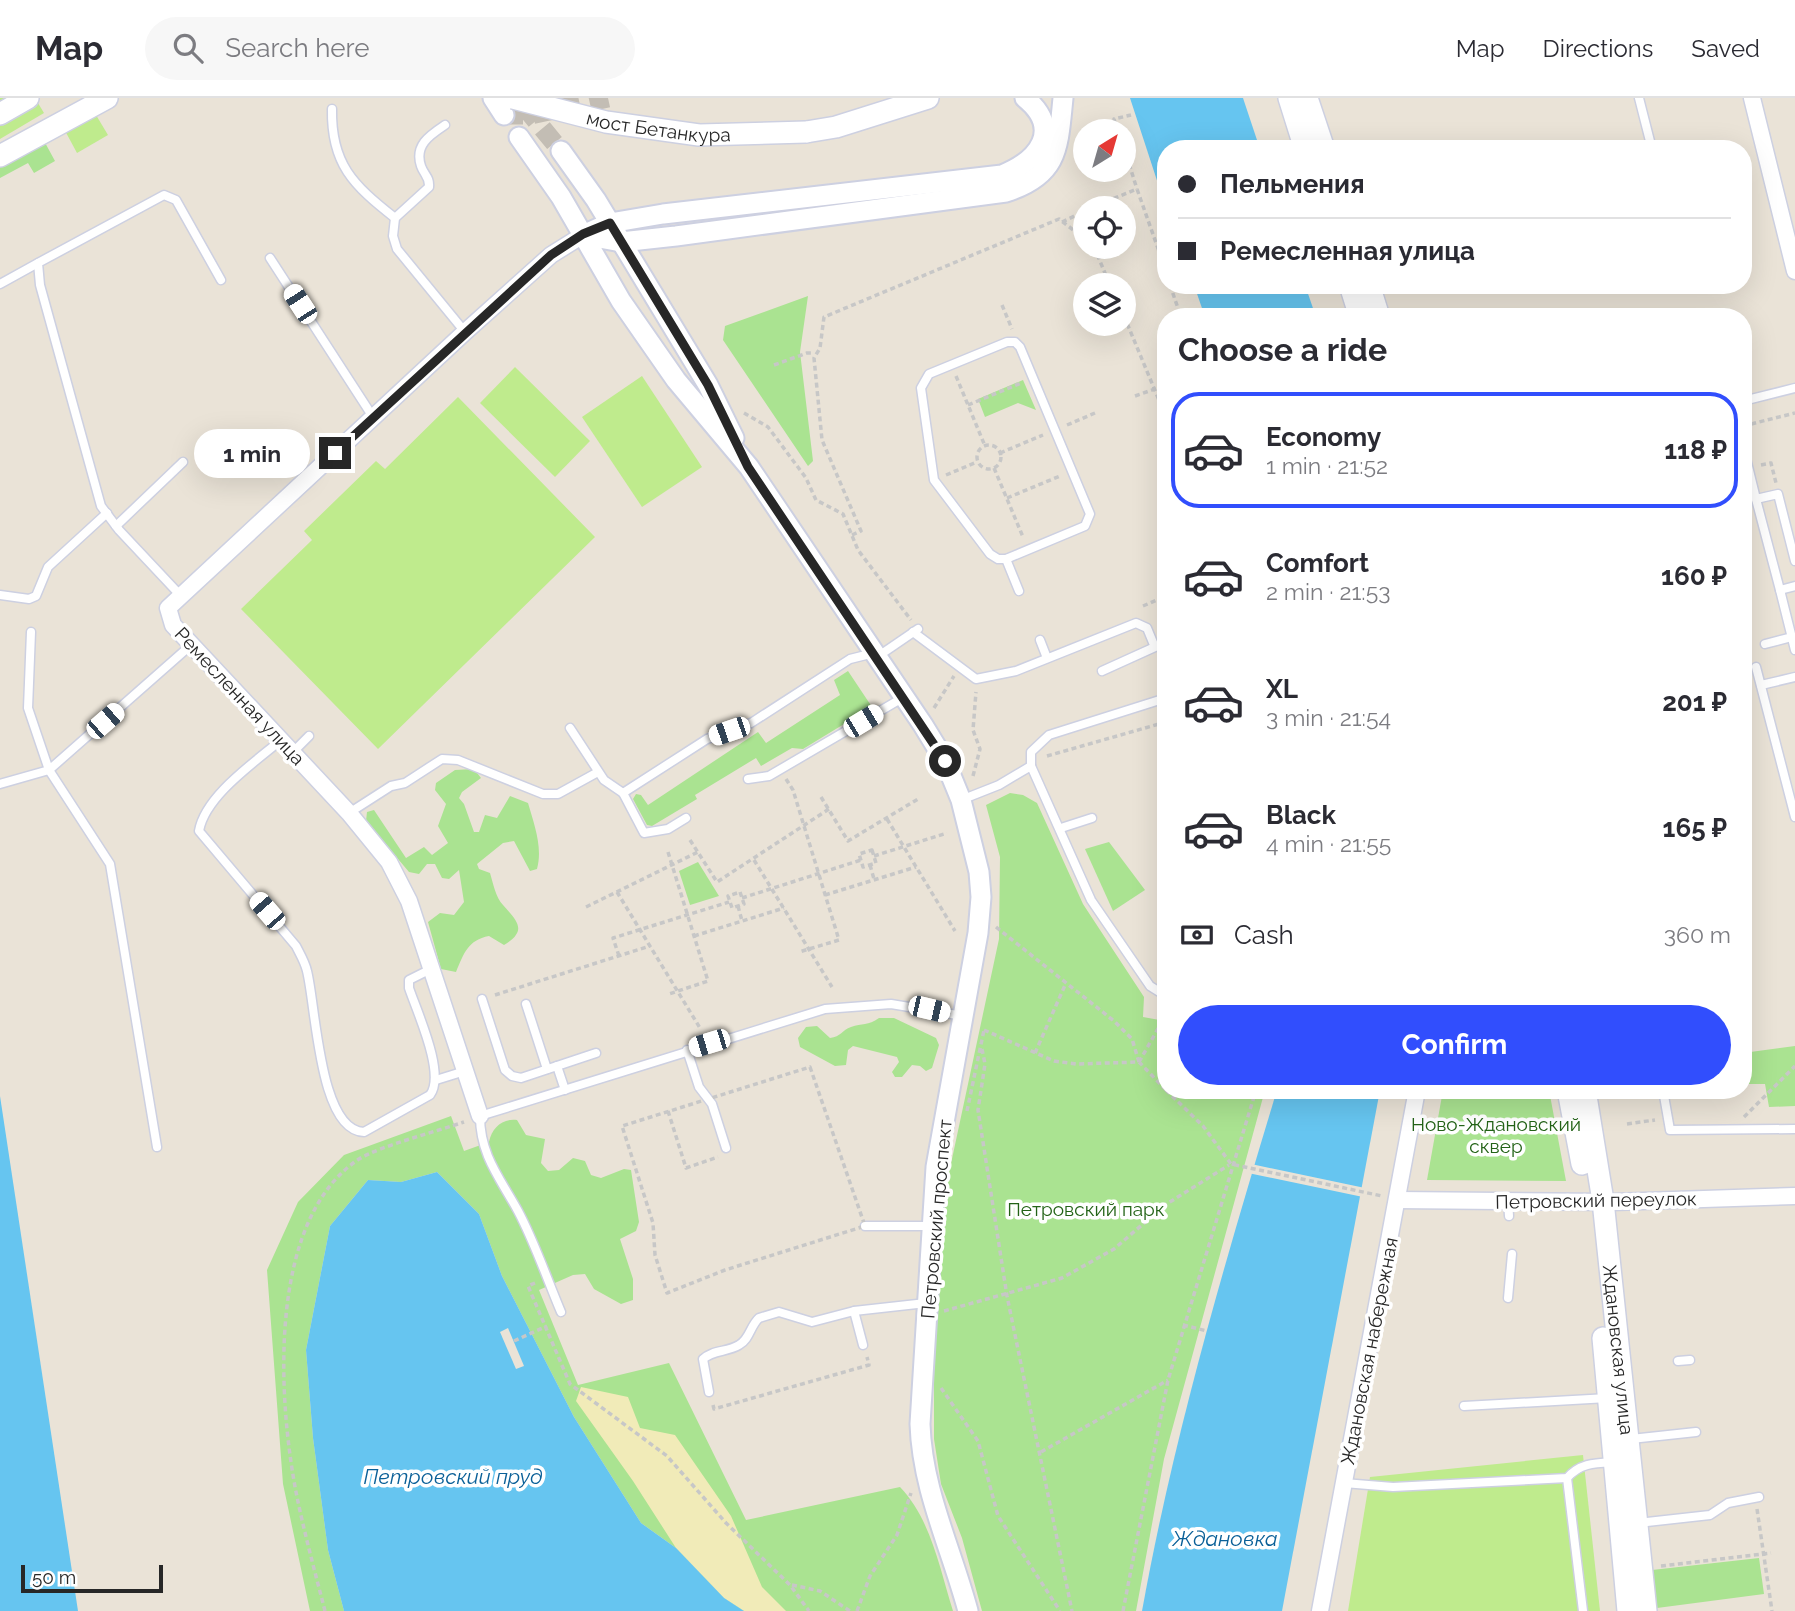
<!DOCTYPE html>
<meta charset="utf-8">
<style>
body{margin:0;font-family:Raleway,sans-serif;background:#f7f7f7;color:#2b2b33;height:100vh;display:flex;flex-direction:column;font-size:26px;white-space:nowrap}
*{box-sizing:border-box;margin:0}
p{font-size:23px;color:#7c7c81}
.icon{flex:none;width:38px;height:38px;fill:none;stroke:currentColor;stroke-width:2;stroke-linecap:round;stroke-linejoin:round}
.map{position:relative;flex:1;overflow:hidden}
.panel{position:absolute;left:1157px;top:210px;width:595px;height:791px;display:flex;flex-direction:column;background:#fff;border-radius:28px;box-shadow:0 7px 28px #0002}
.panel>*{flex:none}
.hud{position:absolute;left:1157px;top:42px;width:595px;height:154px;border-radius:28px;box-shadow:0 7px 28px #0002;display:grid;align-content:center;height:154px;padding:0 21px;background:#fff}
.needle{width:46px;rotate:37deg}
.tools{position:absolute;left:1073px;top:21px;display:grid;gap:14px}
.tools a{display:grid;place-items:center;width:63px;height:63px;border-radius:50%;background:#fff;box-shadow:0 7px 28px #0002;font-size:35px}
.scale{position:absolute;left:21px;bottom:18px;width:142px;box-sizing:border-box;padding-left:7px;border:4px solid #272727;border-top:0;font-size:19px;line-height:24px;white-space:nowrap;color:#272727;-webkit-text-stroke:5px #fff;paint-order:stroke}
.end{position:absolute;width:32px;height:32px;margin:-16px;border:9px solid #272727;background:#fff;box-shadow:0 0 0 4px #fff}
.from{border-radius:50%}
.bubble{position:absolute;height:49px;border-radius:24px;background:#fff;box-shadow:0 7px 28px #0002;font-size:23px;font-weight:700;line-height:49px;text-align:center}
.car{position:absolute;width:21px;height:42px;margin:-21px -10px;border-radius:9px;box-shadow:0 0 5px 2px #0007;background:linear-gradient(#fff 24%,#345 0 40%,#fff 0 76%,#345 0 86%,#fff 0)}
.hud b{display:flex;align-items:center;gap:24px;height:66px;font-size:26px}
.hud b+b{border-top:2px solid #e1e1e2}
.hud i{width:18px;height:18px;background:#2b2b33}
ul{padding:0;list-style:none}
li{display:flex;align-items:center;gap:21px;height:116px;margin:0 14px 10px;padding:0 7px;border:4px solid transparent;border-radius:28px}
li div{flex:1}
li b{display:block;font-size:26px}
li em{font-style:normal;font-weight:700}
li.selected{border-color:#314efd}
li>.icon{width:63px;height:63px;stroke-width:1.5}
h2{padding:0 21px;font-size:32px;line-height:84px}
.pay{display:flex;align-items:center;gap:18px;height:77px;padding:0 21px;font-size:26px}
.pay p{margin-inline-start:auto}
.action{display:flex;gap:14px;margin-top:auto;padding:14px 21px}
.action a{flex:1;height:80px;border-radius:42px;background:#314efd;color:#fff;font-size:28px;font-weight:700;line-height:80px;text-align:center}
header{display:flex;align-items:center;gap:42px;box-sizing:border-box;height:98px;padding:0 35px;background:#fff;border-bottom:2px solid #e1e1e2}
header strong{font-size:33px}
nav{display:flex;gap:38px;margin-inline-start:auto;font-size:24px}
.search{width:490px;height:63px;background:#f7f7f7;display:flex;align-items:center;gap:18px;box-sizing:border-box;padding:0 24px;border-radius:38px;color:#7c7c81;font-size:26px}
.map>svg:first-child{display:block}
.green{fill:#aae391}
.sand{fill:#f1ebb8}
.pitch{fill:#bfeb8d}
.water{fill:#66c5f0}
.pier{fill:#eae3d7}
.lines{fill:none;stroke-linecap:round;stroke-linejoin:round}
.tertiary-tunnel{stroke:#c3bdb4;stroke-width:19;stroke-dasharray:19 10;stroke-linecap:butt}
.service-casing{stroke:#cdd0e1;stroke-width:11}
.minor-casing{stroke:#cdd0e1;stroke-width:19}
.tertiary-casing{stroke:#cdd0e1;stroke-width:23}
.secondary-casing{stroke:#cdd0e1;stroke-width:24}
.path{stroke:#c7c7c7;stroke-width:3.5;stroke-dasharray:5 3.5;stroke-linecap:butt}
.service{stroke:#fff;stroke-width:8}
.minor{stroke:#fff;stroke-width:16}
.tertiary{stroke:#fff;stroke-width:19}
.secondary{stroke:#fff;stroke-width:21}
.secondary-bridge-casing{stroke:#cdd0e1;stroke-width:24;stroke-linecap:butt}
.secondary-bridge{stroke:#fff;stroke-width:21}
.route{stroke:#272727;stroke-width:9}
.labels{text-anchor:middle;stroke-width:7;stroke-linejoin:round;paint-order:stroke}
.street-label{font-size:19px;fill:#272727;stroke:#fff}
.park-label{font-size:19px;fill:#236317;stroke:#fff}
.water-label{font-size:21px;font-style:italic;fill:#0a6098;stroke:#fff}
</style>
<header>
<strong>Map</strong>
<div class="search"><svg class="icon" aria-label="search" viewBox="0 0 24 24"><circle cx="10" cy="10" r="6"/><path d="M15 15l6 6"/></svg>Search here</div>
<nav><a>Map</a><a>Directions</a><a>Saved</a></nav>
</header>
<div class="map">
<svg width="1795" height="1513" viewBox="0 0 1795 1513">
<rect width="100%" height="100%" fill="#eae3d7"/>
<g class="green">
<path d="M43 41 55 63 34 75 28 65 0 80V65Z"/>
<path d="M808 198 800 254 813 363 808 368 723 242 725 228Z"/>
<path d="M1023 282 1036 312 1018 305 985 319 978 301Z"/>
<path d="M848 573 872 609 803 651 792 650 761 668 756 660 695 697 697 701 652 728 647 727 633 701 636 696 641 697 648 707 758 634 766 645 840 597 834 582Z"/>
<path d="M474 671 481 680 462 694 459 700 464 706 474 734H479L485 717 497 720 510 698 528 705C534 726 543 749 537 771L530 773 514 743 503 745 477 766 479 771 490 775C493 785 496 800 503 807 516 822 529 832 504 847L489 838C468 842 464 855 456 874L441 871 428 824 440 815 454 817 464 804 459 772 449 781 442 780 435 766H427L419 776 409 774 366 723 367 714 374 712 406 760 424 749 432 757 448 745 438 728 446 706 435 692 436 685 455 672Z"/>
<path d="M1010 695 1023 697 1037 705 1083 806 1144 899 1143 919 1165 923 1166 992H1265L1164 1361 1136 1513H982L962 1440 941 1386 934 1341V1263L943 1103 999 841 1000 759 986 707Z"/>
<path d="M1109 744 1145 792 1113 813 1085 751Z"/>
<path d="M698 764 719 798 690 807 679 773Z"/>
<path d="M879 920H894L936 940 939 947 932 970 926 973 920 968 912 967 902 979H895L892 974 899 964 897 959 853 948 848 952 846 967 835 968 800 949 798 940 806 929 817 928 830 940C841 939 842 932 851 929 862 925 868 928 879 920Z"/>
<path d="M1795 948V1008L1769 1009 1765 986H1743V955Z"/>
<path d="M1443 992H1549L1566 1083 1427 1082Z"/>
<path d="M451 1018 464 1053 489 1044C492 1030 502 1020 517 1022L526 1037 545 1041 541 1065 548 1073 559 1072 573 1060 585 1063 591 1077 601 1080 624 1071 631 1072 639 1124 636 1133 620 1141 633 1181V1202L621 1206 594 1191 585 1176 573 1177 539 1192 578 1287 669 1265 746 1422 900 1389C931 1421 940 1472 953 1513H744L724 1500 676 1450 641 1425 574 1319 502 1178 479 1116 437 1074 401 1084 368 1082 330 1128 306 1252 313 1340 328 1452 344 1513H310L283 1386 267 1172 298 1104 344 1057Z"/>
<path d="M1759 1460 1764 1496 1657 1510 1652 1472Z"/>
</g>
<path class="sand" d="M581 1289 628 1299 640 1330 675 1337 731 1418 762 1489 786 1513H744L724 1500 676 1450 633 1383 576 1303Z"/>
<g class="pitch">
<path d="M0 0H35L44 15 0 41Z"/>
<path d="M93 12 108 37 77 55 63 29Z"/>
<path d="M515 269 590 343 555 379 480 305Z"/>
<path d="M642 278 702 369 642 409 582 319Z"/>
<path d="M458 299 595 439 378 651 241 511 312 442 304 433 376 363 385 371Z"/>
<path d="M1583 1357 1600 1513H1348L1370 1379Z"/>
</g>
<g class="water">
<path d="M1130 0H1243L1260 51H1166L1165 107Z"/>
<path d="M1194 187H1305L1316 219H1205Z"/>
<path d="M1277 992H1380L1282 1513H1142C1174 1336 1225 1164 1277 992Z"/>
<path d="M0 998 78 1513H0Z"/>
<path d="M437 1074 479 1116 502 1178 574 1319 641 1425 676 1450 724 1500 744 1513H344L328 1452 313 1340 306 1252 330 1128 368 1082 401 1084Z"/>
</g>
<g class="pier">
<path d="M1251 1066 1365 1090 1363 1099 1248 1075Z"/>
<path d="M508 1230 524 1268 516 1271 500 1234Z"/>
</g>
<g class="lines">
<g class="tertiary-tunnel">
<path d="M524 8 561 53"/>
<path d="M504 17H531L608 0"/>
</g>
<defs>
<g id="service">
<path d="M1639 0 1652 51"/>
<path d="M332 11C331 66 353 87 395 120"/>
<path d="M445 27C430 37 414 47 421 68 424 77 430 79 429 89L395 120 393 138 397 151 465 234"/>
<path d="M270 160 373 319"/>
<path d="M0 186 38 165"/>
<path d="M1007 244H1015L1020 249 1090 416 1085 428 1006 461H998L990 456 934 382 921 290 929 276Z"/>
<path d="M1743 303 1795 290"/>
<path d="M1743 348 1756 401 1778 396 1795 463"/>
<path d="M1756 401 1780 492 1795 488"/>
<path d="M116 428 183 364"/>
<path d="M1006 461 1019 493"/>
<path d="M1780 492 1795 552"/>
<path d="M0 497 29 501 36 498 48 469 107 415"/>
<path d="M181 498 119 432 101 408 40 187 38 165 164 97 176 102 221 182"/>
<path d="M31 534 28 610 49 672 110 766 157 1049"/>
<path d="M913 534 976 581 1016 573 1136 525 1147 530 1154 547"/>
<path d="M1040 542 1047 560"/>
<path d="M1765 546 1792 539"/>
<path d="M877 559 918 531"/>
<path d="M1756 569 1795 719"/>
<path d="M1102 573 1166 544"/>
<path d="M1761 587 1795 579"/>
<path d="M570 630 604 682 623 695 644 735 668 731 686 720"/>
<path d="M281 642C255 664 205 698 199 733L296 848C300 856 305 864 307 873 316 908 319 1033 364 1034L430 997C446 976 417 914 409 890V882L431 871"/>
<path d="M292 655 309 638"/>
<path d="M1031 668V654L1049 637 1166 600"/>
<path d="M748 681 769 678 904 599"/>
<path d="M0 686 49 672 191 547"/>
<path d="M623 695 707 641 751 625 850 561 874 555"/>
<path d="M961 702 999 687 1031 668 1091 802 1150 888 1166 898"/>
<path d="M349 715 391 688 405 685 442 661 458 662 543 696H558L598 674"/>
<path d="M1061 730 1092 720"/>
<path d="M482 901 505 972 512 978 521 980 596 955"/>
<path d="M526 906 547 971"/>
<path d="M687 952 699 989 712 1006 726 1050"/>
<path d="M557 968 565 992"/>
<path d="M436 982 465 973"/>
<path d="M1663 992 1670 1032 1795 1031"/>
<path d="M1508 1103 1509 1118"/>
<path d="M865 1128H932"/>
<path d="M1508 1200 1512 1156"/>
<path d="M854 1213 863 1247"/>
<path d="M561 1214C547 1181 535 1145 518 1113 500 1080 480 1057 480 1018L825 911 891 906 963 918"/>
<path d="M1678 1263 1690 1262"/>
<path d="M709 1294 703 1261C712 1252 728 1254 739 1247 750 1241 750 1228 759 1220L779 1214 812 1224 854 1213 926 1205"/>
<path d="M1464 1308 1608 1300"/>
<path d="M1631 1341 1696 1334"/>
<path d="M1567 1380 1583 1513"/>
<path d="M1344 1385 1393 1389 1567 1380C1580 1365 1595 1365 1614 1364"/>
<path d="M1638 1425 1710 1417 1728 1405 1759 1399"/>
</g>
<g id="minor">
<path d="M1752 0 1795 173"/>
<path d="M480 1018 409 803 389 764 349 715 173 527 168 510 465 234 551 157 583 137"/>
<path d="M1397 1102 1612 1104 1795 1098"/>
<path d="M1320 1513 1417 992"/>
</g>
<g id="tertiary">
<path d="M493 0 504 17"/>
<path d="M519 39 561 99 621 203 676 282 749 369 923 627 945 663 961 702 979 774 981 799 978 835 936 1069 920 1326C922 1391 951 1450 968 1513"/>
<path d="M561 53 596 102 708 287 734 340"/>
<path d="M583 137 621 144 676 138 1006 94C1059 77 1058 50 1063 0"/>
<path d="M583 137 610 125 663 116 1002 77C1039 62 1063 31 1025 0"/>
</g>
<g id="secondary">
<path d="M1289 0 1305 51"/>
<path d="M1307 0 1324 51"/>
<path d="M0 16 28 0"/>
<path d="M806 34 836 29 928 0"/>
<path d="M0 58 107 0"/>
<path d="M1350 187 1360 219"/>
<path d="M1369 187 1379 219"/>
<path d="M1568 992 1582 1066"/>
<path id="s1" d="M1585 992 1603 1103 1646 1513"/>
<path d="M1603 1240 1628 1513"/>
</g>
</defs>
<use href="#service" class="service-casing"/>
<use href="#minor" class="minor-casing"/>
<use href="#tertiary" class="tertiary-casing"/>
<use href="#secondary" class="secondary-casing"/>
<g class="path">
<path d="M1118 33 1114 21 1131 17"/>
<path d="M1124 50 1137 91"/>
<path d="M1090 110 1137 91 1166 173"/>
<path d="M1062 124 1085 113"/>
<path d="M1094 149 1110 187"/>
<path d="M1170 187 1181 219"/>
<path d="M1002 207 1012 231"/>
<path d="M1124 218 1166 319"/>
<path d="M774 267 807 255H814"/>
<path d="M956 278 985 348"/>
<path d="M1135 298 1166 287"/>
<path d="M968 307 1021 285"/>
<path d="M744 315 768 329 806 380 816 402 843 416 858 452 911 522"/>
<path d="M1067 327 1095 315"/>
<path d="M1743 328 1795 315"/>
<circle cx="989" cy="359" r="12"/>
<path d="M1000 355 1043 337"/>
<path d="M1761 367 1771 365 1776 385"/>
<path d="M994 370 1023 439"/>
<path d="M946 377 977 364"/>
<path d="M1007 400 1060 378"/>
<path d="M852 437 861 433 822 342 814 260 820 250 824 219 1059 121 1085 141"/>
<path d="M1143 508 1166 498"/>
<path d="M934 610 954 578"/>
<path d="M1047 658 1166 624"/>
<path d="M973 678 980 651 973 632 976 594"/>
<path d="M786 681 793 692 839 842 799 854"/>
<path d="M821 699 848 743 918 701"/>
<path d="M887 721 955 833"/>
<path d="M690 742 717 784 829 711"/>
<path d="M872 752 876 765 863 769 859 756Z"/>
<path d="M668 754 708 883 669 896"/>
<path d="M874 758 947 735"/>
<path d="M754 762 832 889"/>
<path d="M870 767 874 781"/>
<path d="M617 794 700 930"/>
<path d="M740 794 744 806 732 810 728 798Z"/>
<path d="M825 797 916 769"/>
<path d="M742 800 861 762"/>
<path d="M738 808 742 823"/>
<path d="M586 809 698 754"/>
<path d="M996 829 1114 923 1132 941 1139 964"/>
<path d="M694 838 784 810"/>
<path d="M619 858 613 840 729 804"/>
<path d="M495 897 650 848"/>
<path d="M984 932 1054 963 1076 966 1139 964 1166 992"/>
<path d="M982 951 985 966 978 1012 1007 1198 1072 1513"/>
<path d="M1035 955 1066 885"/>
<path d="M1139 964 1163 922 1166 912"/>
<path d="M810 969 865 1128 725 1172 667 1195 655 1157 653 1125 622 1028Z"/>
<path d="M1166 992 1203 1028 1231 1066 1382 1098"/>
<path d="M668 1013 686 1070 718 1059"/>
<path d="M967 1013 984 932"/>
<path d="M1744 1019 1795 968"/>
<path d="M1627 1026 1655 1022"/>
<path d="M535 1185 528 1188 570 1286 667 1358 726 1425 790 1487 809 1513"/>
<path d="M944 1213 1062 1180 1114 1151 1165 1107 1229 1067"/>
<path d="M1183 1227 1207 1233"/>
<path d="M514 1243 547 1228"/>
<path d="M941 1290 978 1343 998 1418 1060 1513"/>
<path d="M713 1307 714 1311 869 1267 867 1259"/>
<path d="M1041 1354 1168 1282"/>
<path d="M1757 1411 1772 1513"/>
<path d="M1661 1468 1771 1455"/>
<path d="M792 1487 820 1493 850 1513"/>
<path d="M325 1513C315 1474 304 1434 296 1394 278 1300 267 1122 359 1061 380 1048 438 1033 464 1024"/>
<path d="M857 1513 870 1478 897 1437 911 1395"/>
<path d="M1123 1513 1168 1282 1256 992"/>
</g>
<use href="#service" class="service"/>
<use href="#minor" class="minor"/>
<use href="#tertiary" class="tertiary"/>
<use href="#secondary" class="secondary"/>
<defs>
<g id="secondary-bridge">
<path id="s2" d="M513 0 606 24 699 37 806 34"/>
</g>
</defs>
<use href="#secondary-bridge" class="secondary-bridge-casing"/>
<use href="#secondary-bridge" class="secondary-bridge"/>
</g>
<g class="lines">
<path class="route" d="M335 355 551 157 583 136 610 125 708 287 748 369 945 663"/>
</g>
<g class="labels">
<g class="street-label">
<text dy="7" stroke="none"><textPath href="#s2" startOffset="149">мост Бетанкура</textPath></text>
<text transform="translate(240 598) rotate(47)" y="7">Ремесленная улица</text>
<text transform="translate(1596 1102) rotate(-1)" y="7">Петровский переулок</text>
<text transform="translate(936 1121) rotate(-85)" y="7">Петровский проспект</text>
<text dy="7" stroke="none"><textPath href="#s1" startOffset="262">Ждановская улица</textPath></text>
<text transform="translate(1369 1253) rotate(-79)" y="7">Ждановская набережная</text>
</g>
<g class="park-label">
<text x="1496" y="1033">Ново-Ждановский<tspan x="1496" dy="22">сквер</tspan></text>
<text x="1086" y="1118">Петровский парк</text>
</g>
<g class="water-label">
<text x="453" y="1386">Петровский пруд</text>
<text x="1225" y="1448">Ждановка</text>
</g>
</g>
</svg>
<div class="tools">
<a><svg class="needle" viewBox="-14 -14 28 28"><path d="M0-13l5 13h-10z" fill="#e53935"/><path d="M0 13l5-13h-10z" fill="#7c7c81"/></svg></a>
<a><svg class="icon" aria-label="locate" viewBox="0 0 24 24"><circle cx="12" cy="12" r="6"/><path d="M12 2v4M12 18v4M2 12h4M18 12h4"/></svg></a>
<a><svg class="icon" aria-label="layers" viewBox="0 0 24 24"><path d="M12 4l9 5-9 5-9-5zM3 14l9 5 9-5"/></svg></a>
</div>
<div class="scale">50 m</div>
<i class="end from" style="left:945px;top:663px"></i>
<i class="end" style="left:335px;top:355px"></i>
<div class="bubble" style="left:194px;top:331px;width:116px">1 min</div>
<i class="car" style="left:300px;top:206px;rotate:327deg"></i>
<i class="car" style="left:105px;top:623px;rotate:49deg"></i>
<i class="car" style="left:863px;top:623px;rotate:59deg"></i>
<i class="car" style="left:729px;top:633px;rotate:251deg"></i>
<i class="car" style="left:267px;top:813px;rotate:319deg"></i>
<i class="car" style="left:929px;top:911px;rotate:103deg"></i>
<i class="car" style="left:709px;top:945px;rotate:253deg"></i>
<div class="hud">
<b><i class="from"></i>Пельмения</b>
<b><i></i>Ремесленная улица</b>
</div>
<section class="panel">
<h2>Choose a ride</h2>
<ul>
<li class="selected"><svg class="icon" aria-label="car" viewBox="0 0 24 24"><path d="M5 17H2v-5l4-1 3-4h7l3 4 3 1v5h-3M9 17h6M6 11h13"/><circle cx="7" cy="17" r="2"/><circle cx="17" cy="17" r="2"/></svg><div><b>Economy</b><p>1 min · 21:52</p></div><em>118 ₽</em></li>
<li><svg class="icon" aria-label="car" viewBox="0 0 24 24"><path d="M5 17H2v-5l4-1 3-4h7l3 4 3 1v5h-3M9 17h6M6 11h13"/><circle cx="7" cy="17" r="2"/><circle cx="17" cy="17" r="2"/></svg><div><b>Comfort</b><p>2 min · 21:53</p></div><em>160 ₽</em></li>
<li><svg class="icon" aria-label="car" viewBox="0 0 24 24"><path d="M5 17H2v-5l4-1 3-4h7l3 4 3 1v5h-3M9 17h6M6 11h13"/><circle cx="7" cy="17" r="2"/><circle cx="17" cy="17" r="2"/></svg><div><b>XL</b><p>3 min · 21:54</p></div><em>201 ₽</em></li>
<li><svg class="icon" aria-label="car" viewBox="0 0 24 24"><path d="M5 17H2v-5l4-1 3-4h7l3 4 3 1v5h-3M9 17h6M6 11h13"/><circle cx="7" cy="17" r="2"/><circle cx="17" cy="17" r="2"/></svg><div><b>Black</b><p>4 min · 21:55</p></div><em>165 ₽</em></li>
</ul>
<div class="pay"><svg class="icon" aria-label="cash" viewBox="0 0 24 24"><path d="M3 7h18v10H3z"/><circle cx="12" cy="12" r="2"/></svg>Cash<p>360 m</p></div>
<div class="action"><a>Confirm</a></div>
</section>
</div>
